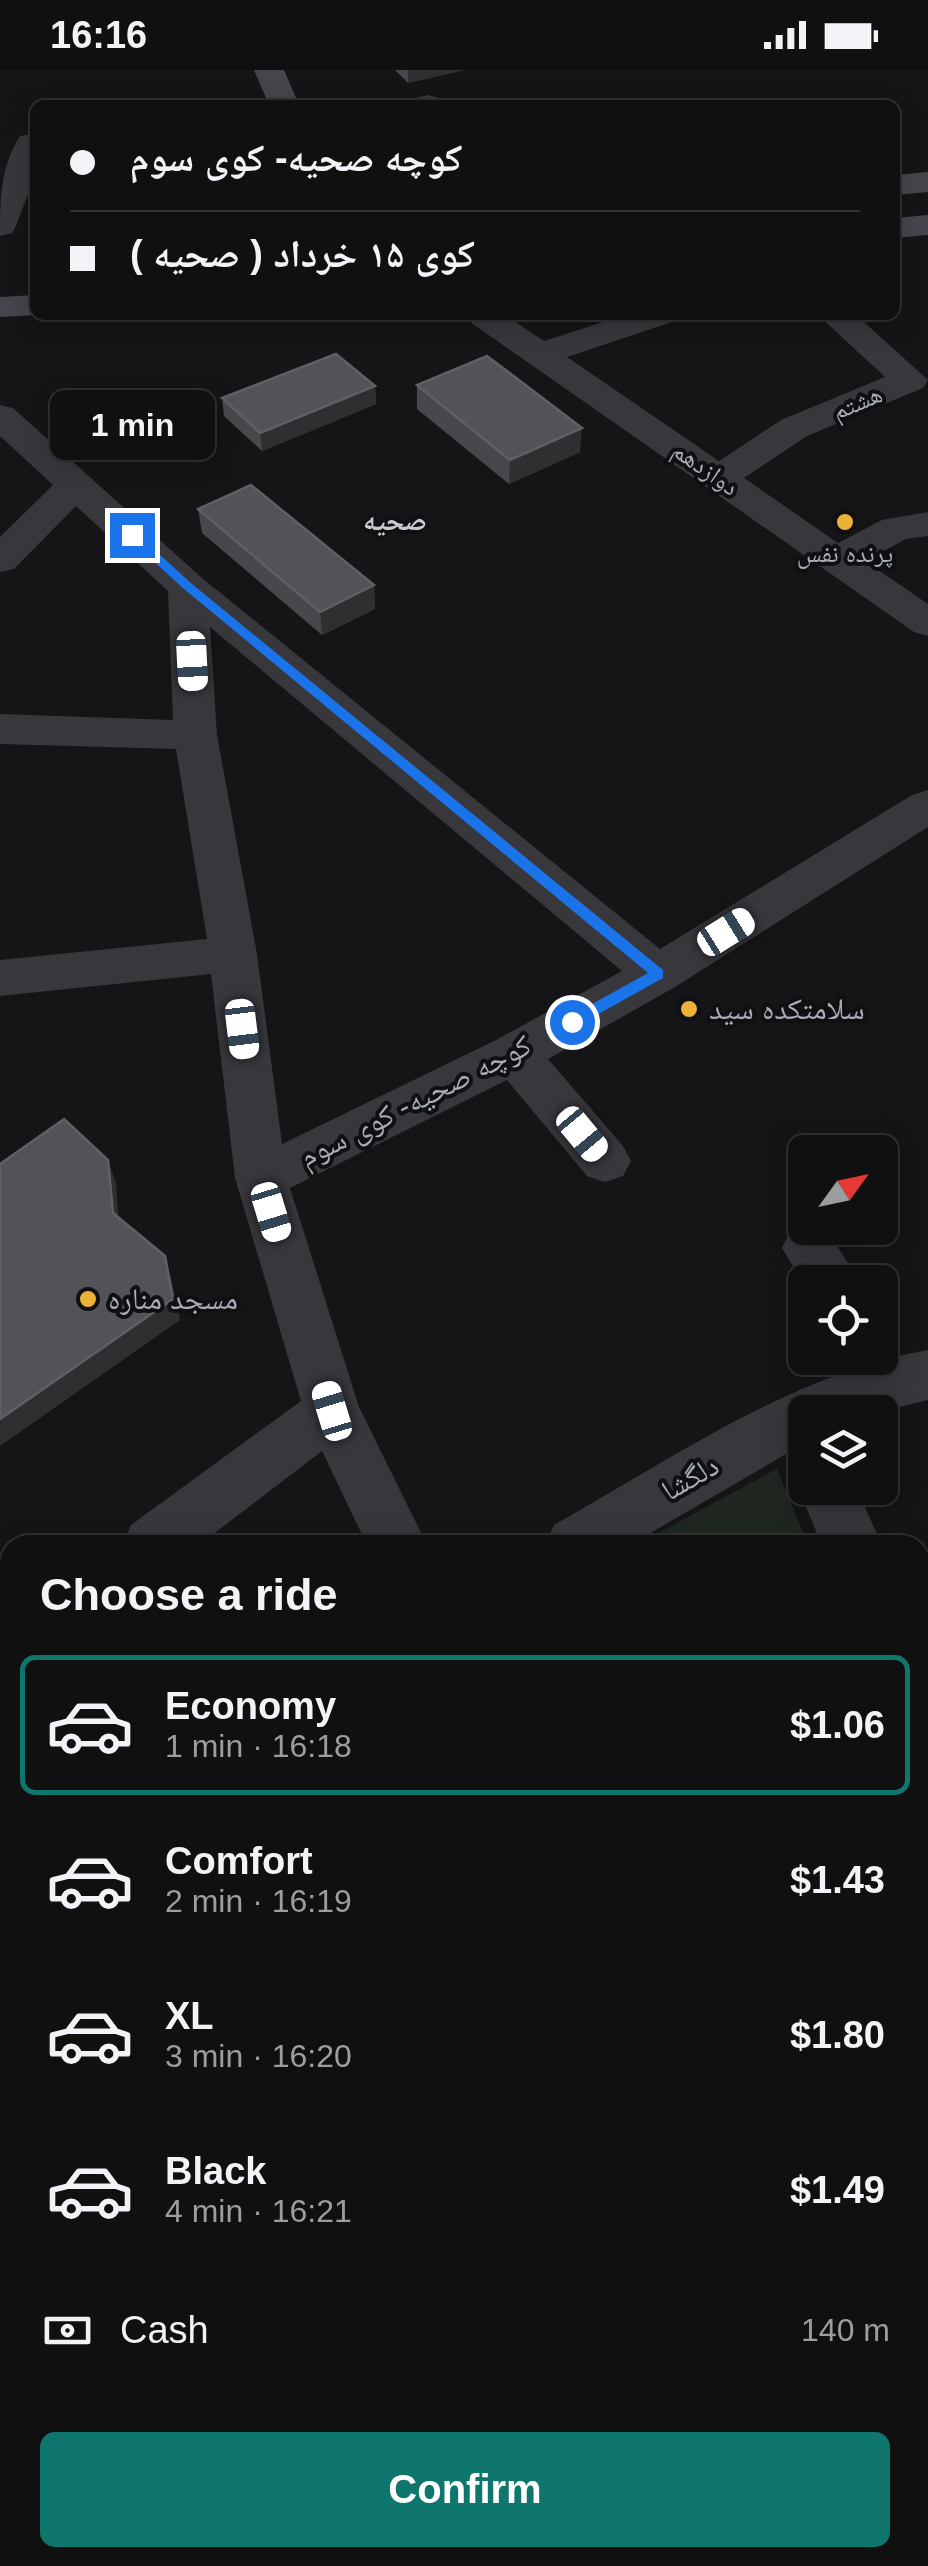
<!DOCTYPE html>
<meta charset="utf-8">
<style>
body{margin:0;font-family:Arial,"Noto Naskh Arabic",sans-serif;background:#19191a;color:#f1f3f6;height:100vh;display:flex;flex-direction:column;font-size:38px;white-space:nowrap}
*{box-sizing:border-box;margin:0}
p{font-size:32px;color:#9c9d9f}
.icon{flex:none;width:55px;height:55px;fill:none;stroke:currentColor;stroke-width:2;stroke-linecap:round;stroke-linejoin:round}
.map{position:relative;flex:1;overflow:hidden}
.drawer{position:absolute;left:0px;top:1465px;width:930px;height:1032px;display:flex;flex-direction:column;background:#101011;border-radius:30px 30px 0 0;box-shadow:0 5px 25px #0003,0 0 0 2px #303031}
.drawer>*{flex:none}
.banner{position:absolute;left:30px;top:30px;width:870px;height:220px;border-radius:15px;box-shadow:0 5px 25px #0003,0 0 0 2px #303031;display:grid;align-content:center;height:220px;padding:0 40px;background:#101011}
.needle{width:65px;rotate:57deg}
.controls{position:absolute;left:788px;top:1065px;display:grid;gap:20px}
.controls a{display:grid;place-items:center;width:110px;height:110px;border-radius:15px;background:#101011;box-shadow:0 5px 25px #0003,0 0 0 2px #303031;font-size:50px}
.end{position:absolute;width:45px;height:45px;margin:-22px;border:12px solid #1a73e8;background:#fff;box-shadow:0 0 0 5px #fff}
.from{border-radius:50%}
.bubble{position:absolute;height:70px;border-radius:15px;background:#101011;box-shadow:0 5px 25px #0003,0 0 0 2px #303031;font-size:32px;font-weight:700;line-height:70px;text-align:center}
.car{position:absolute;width:30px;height:60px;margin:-30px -15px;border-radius:12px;box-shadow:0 0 8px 2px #0007;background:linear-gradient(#fff 24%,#345 0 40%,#fff 0 76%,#345 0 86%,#fff 0)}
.banner b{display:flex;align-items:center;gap:35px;height:95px;font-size:38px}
.banner b+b{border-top:2px solid #303031}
.banner i{width:25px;height:25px;background:#f1f3f6}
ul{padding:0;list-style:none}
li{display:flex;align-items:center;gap:30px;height:140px;margin:0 20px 15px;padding:0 20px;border:5px solid transparent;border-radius:15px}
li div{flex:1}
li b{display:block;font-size:38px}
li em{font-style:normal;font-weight:700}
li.selected{border-color:#0f766e}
li>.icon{width:90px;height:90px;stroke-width:1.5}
h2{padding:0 40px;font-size:45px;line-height:120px}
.pay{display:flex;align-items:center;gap:25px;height:110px;padding:0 40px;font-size:38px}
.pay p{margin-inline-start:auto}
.primary-button{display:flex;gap:20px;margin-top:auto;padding:20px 40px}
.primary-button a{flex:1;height:115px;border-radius:15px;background:#0f766e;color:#fff;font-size:40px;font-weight:700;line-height:115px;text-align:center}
.status{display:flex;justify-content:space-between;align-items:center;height:70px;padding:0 50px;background:#101011;direction:ltr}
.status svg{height:28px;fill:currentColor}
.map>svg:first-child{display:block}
.green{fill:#202721}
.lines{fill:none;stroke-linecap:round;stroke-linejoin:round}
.street{fill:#37373c;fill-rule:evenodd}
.secondary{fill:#45464c;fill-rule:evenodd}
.wall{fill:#47484c}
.shaded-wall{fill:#2f2f32}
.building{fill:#525258;stroke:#5f6066;stroke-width:2.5}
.route{fill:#1a73e8}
.poi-dot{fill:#edb138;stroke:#101012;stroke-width:4}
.labels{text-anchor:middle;stroke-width:8;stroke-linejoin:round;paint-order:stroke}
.far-street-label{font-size:25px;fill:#a8acb7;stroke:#101012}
.far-poi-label{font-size:25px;fill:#a8acb7;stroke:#101012}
.far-neighbourhood-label{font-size:28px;font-weight:bold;fill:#c9cbd3;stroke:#101012}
.poi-label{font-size:30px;fill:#a8acb7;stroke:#101012;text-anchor:start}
.street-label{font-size:30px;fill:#a8acb7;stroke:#101012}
</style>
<div class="status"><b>16:16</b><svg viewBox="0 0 49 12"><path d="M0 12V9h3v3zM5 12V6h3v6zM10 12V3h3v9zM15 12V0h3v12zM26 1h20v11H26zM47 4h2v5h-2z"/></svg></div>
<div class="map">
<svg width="928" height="2496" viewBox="0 0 928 2496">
<rect width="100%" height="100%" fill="#151517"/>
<path class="green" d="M777 1399 808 1475H636Z"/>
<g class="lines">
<g class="street">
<path d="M428 25 439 28 443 34 407 35 411 29Z"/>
<path d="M31 64 35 65V105L16 156 12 163 0 166C0 130 0 97 20 66Z"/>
<path d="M465 245H505L544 271 625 245H677L672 252 567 287 719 391 781 350 885 307 818 245H856L928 310 923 318 807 366 744 408 838 473 882 450 928 442V466L906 469 865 491 928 534V566L914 562 470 252Z"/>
<path d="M0 335 13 338 202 508 660 879 912 725 928 720V757L675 917 548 989 623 1076 631 1091 623 1106 605 1112 587 1106 507 1010 290 1118 359 1337 427 1475H367L322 1381 199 1475H122L131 1455 301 1331 235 1108 211 904 0 926V890L207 869 176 679 0 674V644L173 650 168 521 76 436 14 499 0 502V467L53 415 0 366ZM210 557 622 901 496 970 282 1074 257 884 217 665Z"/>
<path d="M805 1157 828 1162 860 1212H805V1216L782 1178 790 1162Z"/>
<path d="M928 1280V1330L878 1342H805V1373L630 1475H545L554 1455C673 1388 792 1304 928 1280Z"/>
<path d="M805 1402V1418H856L882 1475H822L798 1418Z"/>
<path d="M10 1551V1615L0 1619V1555Z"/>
<path d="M928 2095V2167L920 2168V2096Z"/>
<path d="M595 2488H675L677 2496H597Z"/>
</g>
<g class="secondary">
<path d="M254 0H284L299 35H269Z"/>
<path d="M928 102V122L895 125V105Z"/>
<path d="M928 145V165L895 168V148Z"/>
<path d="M35 225 36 245 0 247V227Z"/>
</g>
</g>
<g class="wall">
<path d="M395 0H464L408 13Z"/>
<path d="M417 315 580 382 509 414 417 339Z"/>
<path d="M375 316 376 334 262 381 224 346 222 328Z"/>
<path d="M198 439 374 515 375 539 322 565 202 463Z"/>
</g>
<g class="shaded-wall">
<path d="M408 0H464L408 13Z"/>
<path d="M375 316 376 334 262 381 260 363Z"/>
<path d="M582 358 580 382 509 414 510 390Z"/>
<path d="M374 515 375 539 322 565 320 542Z"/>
<path d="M108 1090 116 1113 120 1165 113 1143Z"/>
<path d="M165 1186 171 1208 180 1250 0 1376V1349Z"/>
</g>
<g class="building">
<path d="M336 284 375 316 260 363 222 328Z"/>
<path d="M487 286 582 358 510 390 417 315Z"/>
<path d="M251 415 374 515 320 542 198 439Z"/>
<path d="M64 1049 108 1090 113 1143 165 1186 173 1229 0 1349V1094Z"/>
</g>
<path class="route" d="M128 463H136L192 514 663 900V908L577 956H567V948L648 903 184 519 128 468Z"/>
<g class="poi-dot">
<circle cx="845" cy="452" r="10"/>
<circle cx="689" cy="939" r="10"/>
<circle cx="88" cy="1229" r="10"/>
</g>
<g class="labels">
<g class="far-street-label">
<text transform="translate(857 332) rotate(-23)" y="9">هشتم</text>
<text transform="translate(706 398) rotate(35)" y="9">دوازدهم</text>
</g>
<g class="far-poi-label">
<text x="845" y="492">پرنده نفس</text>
</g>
<g class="far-neighbourhood-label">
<text x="395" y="460">صحیه</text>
</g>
<g class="poi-label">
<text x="709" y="949">سلامتکده سید</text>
<text x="108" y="1239">مسجد مناره</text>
</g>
<g class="street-label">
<text transform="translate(415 1031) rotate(-27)" y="10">کوچه صحیه- کوی سوم</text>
<text transform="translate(690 1408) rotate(-30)" y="10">دلگشا</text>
</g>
</g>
</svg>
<div class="controls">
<a><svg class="needle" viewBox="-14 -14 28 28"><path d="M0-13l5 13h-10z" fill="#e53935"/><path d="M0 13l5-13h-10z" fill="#9c9d9f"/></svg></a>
<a><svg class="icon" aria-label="locate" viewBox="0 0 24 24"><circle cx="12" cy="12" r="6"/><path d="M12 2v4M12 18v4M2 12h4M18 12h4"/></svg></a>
<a><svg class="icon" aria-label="layers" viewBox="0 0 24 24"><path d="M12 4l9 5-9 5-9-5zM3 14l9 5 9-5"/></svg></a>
</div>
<i class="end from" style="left:572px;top:952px"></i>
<i class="end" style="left:132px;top:465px"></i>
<div class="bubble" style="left:50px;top:320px;width:165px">1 min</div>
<i class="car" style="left:192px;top:591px;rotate:177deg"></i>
<i class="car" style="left:726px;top:862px;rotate:58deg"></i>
<i class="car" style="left:242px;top:959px;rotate:173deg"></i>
<i class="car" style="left:582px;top:1064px;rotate:140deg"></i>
<i class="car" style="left:271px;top:1142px;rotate:163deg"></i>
<i class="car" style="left:332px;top:1341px;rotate:343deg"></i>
<div class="banner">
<b><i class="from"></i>کوچه صحیه- کوی سوم</b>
<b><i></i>کوی ۱۵ خرداد ( صحیه )</b>
</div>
<section class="drawer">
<h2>Choose a ride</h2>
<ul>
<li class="selected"><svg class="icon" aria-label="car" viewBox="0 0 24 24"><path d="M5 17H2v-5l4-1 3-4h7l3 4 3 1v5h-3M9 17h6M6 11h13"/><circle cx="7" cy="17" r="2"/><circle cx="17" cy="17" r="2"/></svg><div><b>Economy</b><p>1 min · 16:18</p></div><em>$1.06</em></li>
<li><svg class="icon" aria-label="car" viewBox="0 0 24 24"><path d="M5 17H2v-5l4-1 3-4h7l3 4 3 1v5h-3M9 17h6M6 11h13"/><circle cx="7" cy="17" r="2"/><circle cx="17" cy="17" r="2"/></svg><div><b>Comfort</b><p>2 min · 16:19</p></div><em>$1.43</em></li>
<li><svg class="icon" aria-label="car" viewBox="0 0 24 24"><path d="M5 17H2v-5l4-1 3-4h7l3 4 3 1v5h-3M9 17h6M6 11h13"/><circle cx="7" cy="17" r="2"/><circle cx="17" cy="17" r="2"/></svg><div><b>XL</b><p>3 min · 16:20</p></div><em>$1.80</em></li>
<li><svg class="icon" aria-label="car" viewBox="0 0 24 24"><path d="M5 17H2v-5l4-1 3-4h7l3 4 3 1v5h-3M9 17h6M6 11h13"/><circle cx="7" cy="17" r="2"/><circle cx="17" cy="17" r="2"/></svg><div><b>Black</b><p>4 min · 16:21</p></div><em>$1.49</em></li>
</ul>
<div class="pay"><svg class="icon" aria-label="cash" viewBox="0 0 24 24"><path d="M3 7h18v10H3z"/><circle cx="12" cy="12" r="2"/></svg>Cash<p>140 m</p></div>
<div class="primary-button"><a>Confirm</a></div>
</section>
</div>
